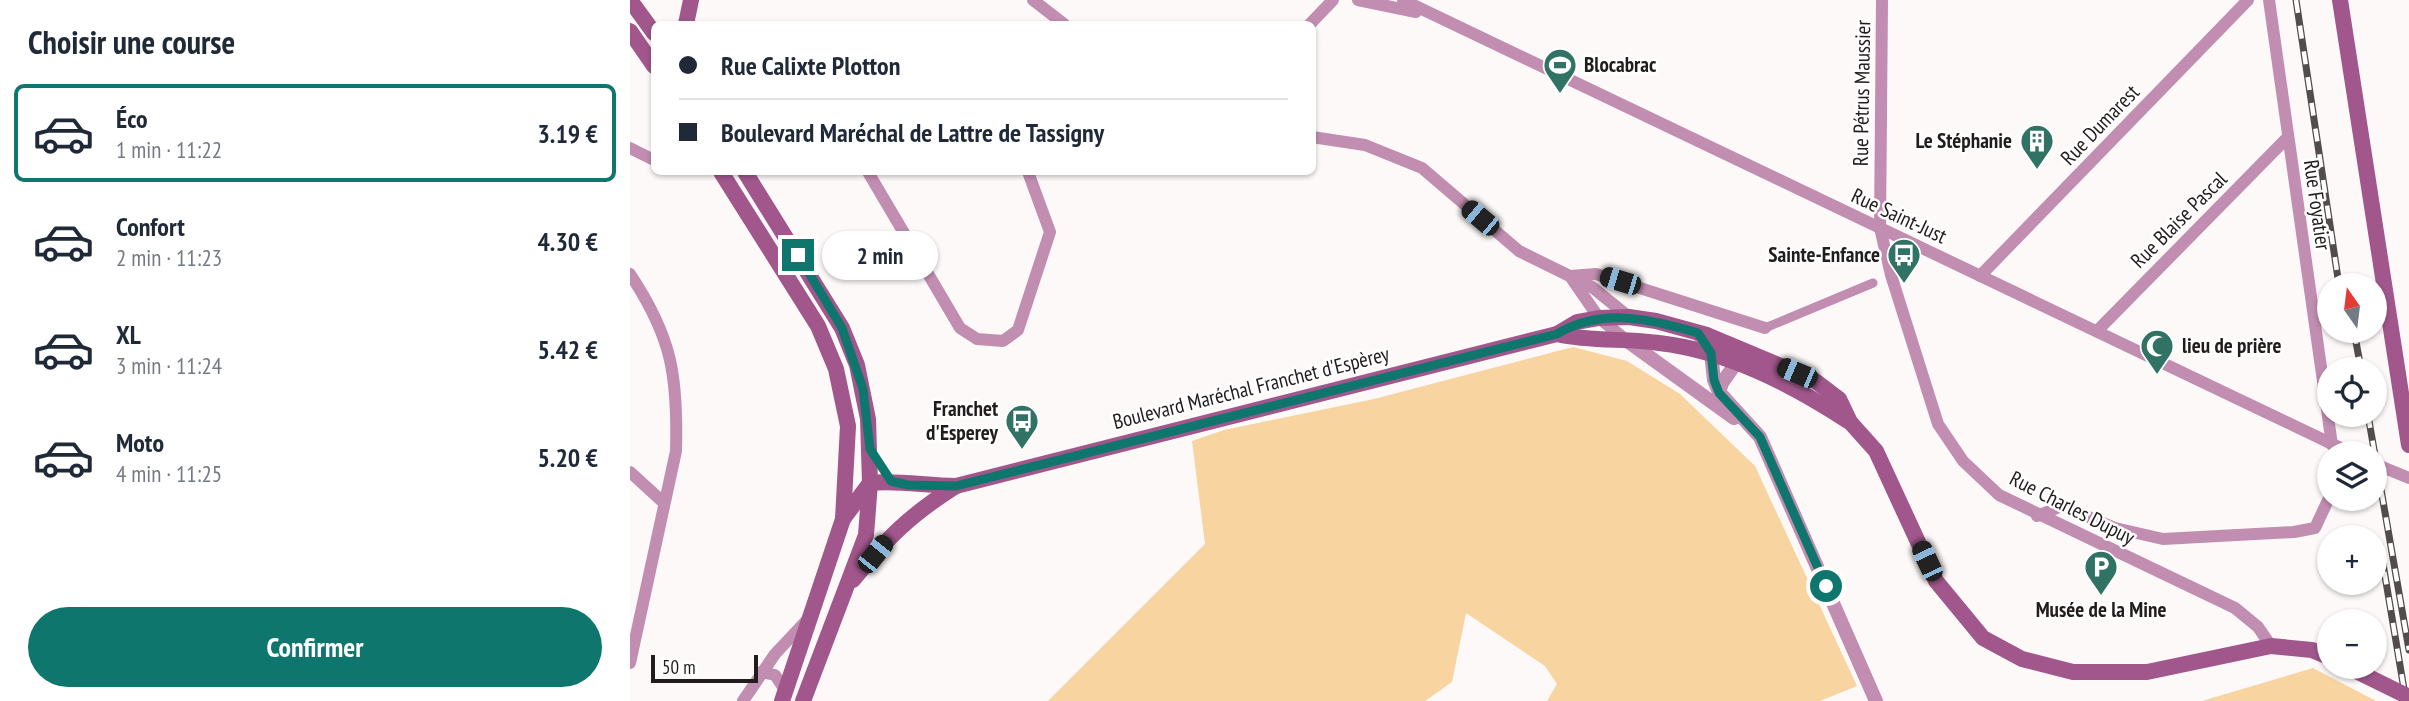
<!DOCTYPE html>
<html lang="fr">
<meta charset="utf-8">
<style>
body{margin:0;font-family:"PT Sans Narrow",sans-serif;background:#f6f6f7;color:#1f2937;height:100vh;display:flex;flex-direction:column;font-size:26px;white-space:nowrap}
*{box-sizing:border-box;margin:0}
p{font-size:23px;color:#747a83}
.icon{flex:none;width:38px;height:38px;fill:none;stroke:currentColor;stroke-width:2;stroke-linecap:round;stroke-linejoin:round}
.map{position:relative;flex:1;overflow:hidden}
.details{display:flex;flex-direction:column;background:#fff;width:630px}
.details>*{flex:none}
.top-card{position:absolute;left:21px;top:21px;width:665px;height:154px;border-radius:10px;box-shadow:0 2px 5px #0004;display:grid;align-content:center;height:154px;padding:0 28px;background:#fff}
.needle{width:46px;rotate:346deg}
.controls{position:absolute;left:1687px;top:273px;display:grid;gap:14px}
.controls a{display:grid;place-items:center;width:70px;height:70px;border-radius:50%;background:#fff;box-shadow:0 2px 5px #0004;font-size:35px}
.scale{position:absolute;left:21px;bottom:18px;width:107px;box-sizing:border-box;padding-left:7px;border:4px solid #221c1c;border-top:0;font-size:19px;line-height:24px;white-space:nowrap;color:#221c1c;-webkit-text-stroke:5px #fff;paint-order:stroke}
.end{position:absolute;width:32px;height:32px;margin:-16px;border:9px solid #0f766e;background:#fff;box-shadow:0 0 0 4px #fff}
.from{border-radius:50%}
.bubble{position:absolute;height:49px;border-radius:24px;background:#fff;box-shadow:0 2px 5px #0004;font-size:23px;font-weight:700;line-height:49px;text-align:center}
.car{position:absolute;width:21px;height:42px;margin:-21px -10px;border-radius:9px;box-shadow:0 0 5px 2px #0007;background:linear-gradient(#222 24%,#8ab4d8 0 40%,#222 0 76%,#8ab4d8 0 86%,#222 0)}
.top-card b{display:flex;align-items:center;gap:24px;height:66px;font-size:26px}
.top-card b+b{border-top:2px solid #e0e1e3}
.top-card i{width:18px;height:18px;background:#1f2937}
ul{padding:0;list-style:none}
li{display:flex;align-items:center;gap:21px;height:98px;margin:0 14px 10px;padding:0 14px;border:4px solid transparent;border-radius:10px}
li div{flex:1}
li b{display:block;font-size:26px}
li em{font-style:normal;font-weight:700}
li.active{border-color:#0f766e}
li>.icon{width:63px;height:63px;stroke-width:1.5}
h2{padding:0 28px;font-size:32px;line-height:84px}
.action{display:flex;gap:14px;margin-top:auto;padding:14px 28px}
.action a{flex:1;height:80px;border-radius:42px;background:#0f766e;color:#fff;font-size:28px;font-weight:700;line-height:80px;text-align:center}
main{display:flex;flex:1;min-height:0}
.map>svg:first-child{display:block}
.green{fill:#f7d4a0}
.lines{fill:none;stroke-linecap:round;stroke-linejoin:round}
.pedestrian{stroke:#c18db0;stroke-width:9}
.minor{stroke:#c18db0;stroke-width:12}
.tertiary{stroke:#c18db0;stroke-width:14}
.secondary{stroke:#a1578c;stroke-width:16}
.rail-casing{stroke:#524c4c;stroke-width:7}
.rail{stroke:#fff;stroke-width:4.5;stroke-dasharray:13;stroke-linecap:butt}
.secondary-bridge{stroke:#a1578c;stroke-width:16}
.route{stroke:#0f766e;stroke-width:9}
.labels{text-anchor:middle;stroke-width:5;stroke-linejoin:round;paint-order:stroke}
.poi-label{font-size:21px;font-weight:bold;fill:#221c1c;stroke:#fff;text-anchor:end}
.street-label{font-size:21px;fill:#221c1c;stroke:#fff}
</style>
<main>
<section class="details">
<h2>Choisir une course</h2>
<ul>
<li class="active"><svg class="icon" aria-label="car" viewBox="0 0 24 24"><path d="M5 17H2v-5l4-1 3-4h7l3 4 3 1v5h-3M9 17h6M6 11h13"/><circle cx="7" cy="17" r="2"/><circle cx="17" cy="17" r="2"/></svg><div><b>Éco</b><p>1 min · 11:22</p></div><em>3.19 €</em></li>
<li><svg class="icon" aria-label="car" viewBox="0 0 24 24"><path d="M5 17H2v-5l4-1 3-4h7l3 4 3 1v5h-3M9 17h6M6 11h13"/><circle cx="7" cy="17" r="2"/><circle cx="17" cy="17" r="2"/></svg><div><b>Confort</b><p>2 min · 11:23</p></div><em>4.30 €</em></li>
<li><svg class="icon" aria-label="car" viewBox="0 0 24 24"><path d="M5 17H2v-5l4-1 3-4h7l3 4 3 1v5h-3M9 17h6M6 11h13"/><circle cx="7" cy="17" r="2"/><circle cx="17" cy="17" r="2"/></svg><div><b>XL</b><p>3 min · 11:24</p></div><em>5.42 €</em></li>
<li><svg class="icon" aria-label="car" viewBox="0 0 24 24"><path d="M5 17H2v-5l4-1 3-4h7l3 4 3 1v5h-3M9 17h6M6 11h13"/><circle cx="7" cy="17" r="2"/><circle cx="17" cy="17" r="2"/></svg><div><b>Moto</b><p>4 min · 11:25</p></div><em>5.20 €</em></li>
</ul>
<div class="action"><a>Confirmer</a></div>
</section>
<div class="map">
<svg width="1779" height="701" viewBox="0 0 1779 701">
<rect width="100%" height="100%" fill="#fdf9f9"/>
<g class="green">
<path d="M943 347 997 361 1050 394 1125 466 1227 686 1190 701H917L927 684 915 666 836 613 822 682 795 701H418L575 544 562 441 594 430 744 399Z"/>
<path d="M1683 668 1746 701H1572Z"/>
</g>
<g class="lines">
<path class="pedestrian" d="M1135 328 1243 283"/>
<g class="minor">
<path d="M403 0 434 24"/>
<path d="M728 0 786 12"/>
<path d="M773 0 1721 453"/>
<path d="M1252 0 1250 228 1261 275 1308 424 1333 461 1369 495 1605 608 1628 627 1641 646"/>
<path d="M1639 0 1702 445"/>
<path d="M680 24 703 0"/>
<path d="M682 137 735 145 792 168 889 251 962 287 999 317"/>
<path d="M0 148 24 160"/>
<path d="M238 172 330 328 347 339 373 341 388 330 420 232 398 172"/>
<path d="M0 274C42 337 48 376 46 451L0 663"/>
<path d="M940 276 966 274 1135 328"/>
<path d="M1350 276 1618 0"/>
<path d="M942 279 969 318 996 340"/>
<path d="M1468 330 1658 137"/>
<path d="M1745 464 1779 478"/>
<path d="M0 472 34 503"/>
<path d="M1407 516 1432 506 1485 528 1533 539 1664 532 1685 528 1699 498"/>
<path d="M131 672 145 675 155 690"/>
<path d="M113 701 145 654 178 619"/>
</g>
<g class="tertiary">
<path d="M1068 333 1081 353 1084 380 1089 392"/>
<path d="M996 340 1104 418"/>
<path d="M1106 363 1092 383 1089 392 1130 437 1246 701"/>
</g>
<g class="secondary">
<path d="M0 0 24 33"/>
<path d="M1710 0 1779 445"/>
<path d="M56 24 61 0"/>
<path d="M0 31 24 66"/>
<path d="M91 172 188 326 206 369 218 426 213 519 152 701"/>
<path d="M115 172 212 328 227 365 238 419 240 483 236 535 173 701"/>
<path d="M927 334C961 342 995 338 1029 343 1098 351 1161 384 1218 421"/>
<path d="M213 519 240 483C268 480 297 486 326 486L927 334 947 322 969 318 999 317 1026 321 1077 335 1184 380 1209 399 1220 422 1246 451 1306 581 1353 638 1392 659 1443 672H1517L1641 646 1682 650 1699 657"/>
<path d="M223 580C257 538 280 515 326 486"/>
</g>
<defs>
<g id="rail">
<path d="M1666 0 1709 285"/>
<path d="M1724 331 1731 369"/>
<path d="M1738 415 1779 650"/>
<path d="M1750 546 1776 701"/>
</g>
</defs>
<use href="#rail" class="rail-casing"/>
<use href="#rail" class="rail"/>
<path class="secondary-bridge" d="M1718 667 1779 697"/>
</g>
<g class="lines">
<path class="route" d="M168 255 212 328 233 389 240 449 261 481 278 485 326 486 927 334C973 307 1019 319 1068 333L1081 353 1084 380 1089 393 1130 437 1196 586"/>
</g>
<defs>
<symbol id="stadium-pin" viewBox="-11 -11 22 30"><path d="M0 17L-7.5 6A9.5 9.5 0 1 1 7.5 6Z" fill="#307263" stroke="#fff"/><path d="M0-5a6.5 5 0 1 0 0 10a6.5 5 0 1 0 0-10ZM-3.5-1.8h7v3.6h-7Z" fill="#fff"/></symbol>
<symbol id="building-pin" viewBox="-11 -11 22 30"><path d="M0 17L-7.5 6A9.5 9.5 0 1 1 7.5 6Z" fill="#307263" stroke="#fff"/><path d="M-4-6H4V6H1V3H-1V6H-4ZM-2.5-4.3h1.7v1.8h-1.7ZM.8-4.3h1.7v1.8H.8ZM-2.5-1h1.7V.8h-1.7ZM.8-1h1.7V.8H.8Z" fill="#fff"/></symbol>
<symbol id="bus-pin" viewBox="-11 -11 22 30"><path d="M0 17L-7.5 6A9.5 9.5 0 1 1 7.5 6Z" fill="#307263" stroke="#fff"/><path d="M-5-6H5V4H4V6H2V4H-2V6H-4V4H-5ZM-3.5-4V0h7V-4ZM-3.5 1.2v1.5H-2V1.2ZM2 1.2v1.5H3.5V1.2Z" fill="#fff"/></symbol>
<symbol id="mosque-pin" viewBox="-11 -11 22 30"><path d="M0 17L-7.5 6A9.5 9.5 0 1 1 7.5 6Z" fill="#307263" stroke="#fff"/><path d="M3.5-4.9A6 6 0 1 0 3.5 4.9A5 5 0 1 1 3.5-4.9Z" fill="#fff"/></symbol>
<symbol id="parking-pin" viewBox="-11 -11 22 30"><path d="M0 17L-7.5 6A9.5 9.5 0 1 1 7.5 6Z" fill="#307263" stroke="#fff"/><path d="M-3.5-5.5H1a3.5 3.5 0 0 1 0 7H-1V5.5H-3.5ZM-1-3.4V-.6H.8a1.4 1.4 0 0 0 0-2.8Z" fill="#fff"/></symbol>
</defs>
<g fill-rule="evenodd">
<use href="#stadium-pin" x="911" y="46" width="38" height="52"/>
<use href="#building-pin" x="1388" y="122" width="38" height="52"/>
<use href="#bus-pin" x="1255" y="236" width="38" height="52"/>
<use href="#mosque-pin" x="1508" y="327" width="38" height="52"/>
<use href="#bus-pin" x="373" y="402" width="38" height="52"/>
<use href="#parking-pin" x="1452" y="548" width="38" height="52"/>
</g>
<g class="labels">
<g class="poi-label">
<text x="954" y="72" text-anchor="start">Blocabrac</text>
<text x="1382" y="148">Le Stéphanie</text>
<text x="1250" y="262">Sainte-Enfance</text>
<text x="1552" y="353" text-anchor="start">lieu de prière</text>
<text x="368" y="416">Franchet<tspan x="368" dy="24">d'Esperey</tspan></text>
<text x="1471" y="617" text-anchor="middle">Musée de la Mine</text>
</g>
<g class="street-label">
<text transform="translate(1232 93) rotate(-89)" y="7">Rue Pétrus Maussier</text>
<text transform="translate(1470 125) rotate(-46)" y="7">Rue Dumarest</text>
<text transform="translate(1687 205) rotate(82)" y="7">Rue Foyatier</text>
<text transform="translate(1269 216) rotate(25)" y="7">Rue Saint-Just</text>
<text transform="translate(1549 220) rotate(-45)" y="7">Rue Blaise Pascal</text>
<text transform="translate(621 388) rotate(-14)" y="7">Boulevard Maréchal Franchet d'Espèrey</text>
<text transform="translate(1442 508) rotate(27)" y="7">Rue Charles Dupuy</text>
</g>
</g>
</svg>
<div class="controls">
<a><svg class="needle" viewBox="-14 -14 28 28"><path d="M0-13l5 13h-10z" fill="#e53935"/><path d="M0 13l5-13h-10z" fill="#747a83"/></svg></a>
<a><svg class="icon" aria-label="locate" viewBox="0 0 24 24"><circle cx="12" cy="12" r="6"/><path d="M12 2v4M12 18v4M2 12h4M18 12h4"/></svg></a>
<a><svg class="icon" aria-label="layers" viewBox="0 0 24 24"><path d="M12 4l9 5-9 5-9-5zM3 14l9 5 9-5"/></svg></a>
<a>+</a>
<a>−</a>
</div>
<div class="scale">50 m</div>
<i class="end from" style="left:1196px;top:586px"></i>
<i class="end" style="left:168px;top:255px"></i>
<div class="bubble" style="left:192px;top:231px;width:116px">2 min</div>
<i class="car" style="left:850px;top:218px;rotate:310deg"></i>
<i class="car" style="left:990px;top:281px;rotate:287deg"></i>
<i class="car" style="left:1167px;top:373px;rotate:293deg"></i>
<i class="car" style="left:245px;top:554px;rotate:39deg"></i>
<i class="car" style="left:1297px;top:561px;rotate:335deg"></i>
<div class="top-card">
<b><i class="from"></i>Rue Calixte Plotton</b>
<b><i></i>Boulevard Maréchal de Lattre de Tassigny</b>
</div>
</div>
</main>
